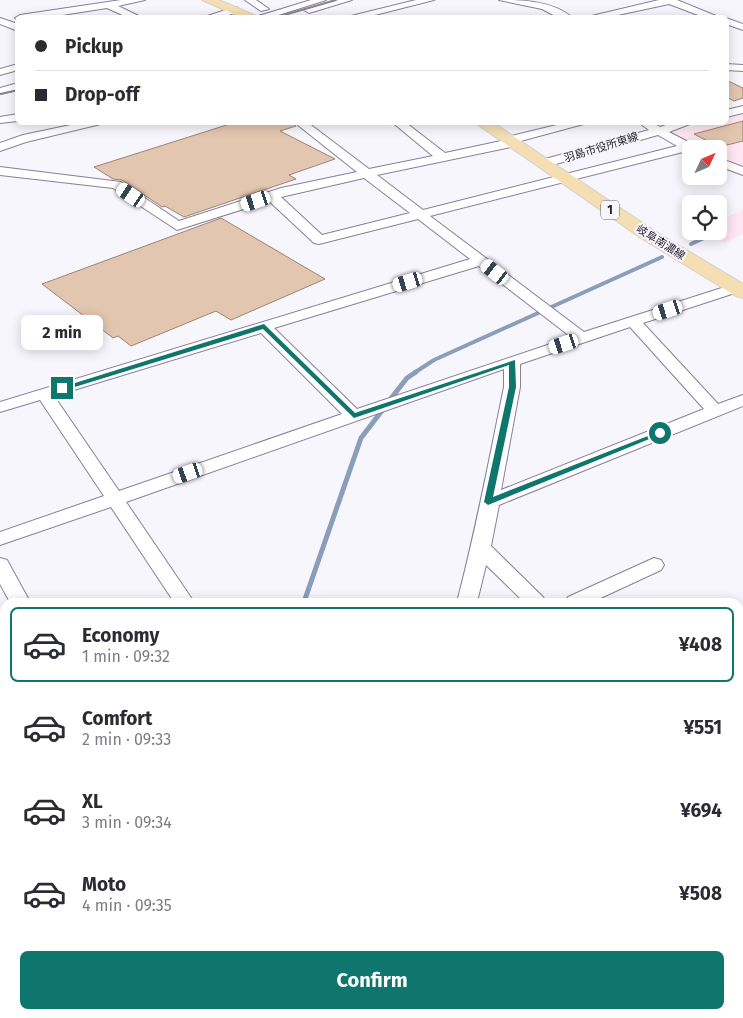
<!DOCTYPE html>
<meta charset="utf-8">
<style>
body{margin:0;font-family:"Fira Sans","Noto Sans JP",sans-serif;background:#f7f7f7;color:#2b2b33;height:100vh;display:flex;flex-direction:column;font-size:19px;white-space:nowrap}
*{box-sizing:border-box;margin:0}
p{font-size:16px;color:#7c7c81}
.icon{flex:none;width:28px;height:28px;fill:none;stroke:currentColor;stroke-width:2;stroke-linecap:round;stroke-linejoin:round}
.map{position:relative;flex:1;overflow:hidden}
.side{position:absolute;left:0px;top:598px;width:744px;height:421px;display:flex;flex-direction:column;background:#fff;border-radius:15px 15px 0 0;box-shadow:0 2px 12px #0003}
.side>*{flex:none}
.banner{position:absolute;left:15px;top:15px;width:714px;height:110px;border-radius:8px;box-shadow:0 2px 12px #0003;display:grid;align-content:center;height:110px;padding:0 20px;background:#fff}
.needle{width:32px;rotate:46deg}
.fabs{position:absolute;left:682px;top:140px;display:grid;gap:10px}
.fabs a{display:grid;place-items:center;width:45px;height:45px;border-radius:8px;background:#fff;box-shadow:0 2px 12px #0003;font-size:25px}
.end{position:absolute;width:22px;height:22px;margin:-11px;border:6px solid #0f766e;background:#fff;box-shadow:0 0 0 2px #fff}
.from{border-radius:50%}
.bubble{position:absolute;height:35px;border-radius:8px;background:#fff;box-shadow:0 2px 12px #0003;font-size:16px;font-weight:700;line-height:35px;text-align:center}
.car{position:absolute;width:15px;height:30px;margin:-15px -8px;border-radius:6px;box-shadow:0 0 4px 1px #0007;background:linear-gradient(#fff 24%,#345 0 40%,#fff 0 76%,#345 0 86%,#fff 0)}
.banner b{display:flex;align-items:center;gap:18px;height:48px;font-size:19px}
.banner b+b{border-top:1px solid #e1e1e2}
.banner i{width:12px;height:12px;background:#2b2b33}
ul{padding:9px 0 0;list-style:none}
li{display:flex;align-items:center;gap:15px;height:75px;margin:0 10px 8px;padding:0 10px;border:2px solid transparent;border-radius:8px}
li div{flex:1}
li b{display:block;font-size:19px}
li em{font-style:normal;font-weight:700}
li.on{border-color:#0f766e}
li>.icon{width:45px;height:45px;stroke-width:1.5}
.action{display:flex;gap:10px;margin-top:auto;padding:10px 20px}
.action a{flex:1;height:58px;border-radius:8px;background:#0f766e;color:#fff;font-size:20px;font-weight:700;line-height:58px;text-align:center}
.map>svg:first-child{display:block}
.education{fill:#fee6f2}
.lines{fill:none;stroke-linecap:round;stroke-linejoin:round}
.stream-far2{stroke:#8a9db9;stroke-width:4}
.stream-far1{stroke:#8a9db9;stroke-width:5}
.stream{stroke:#8a9db9;stroke-width:6}
.building{fill:#e2c6b0;stroke:#9d8470}
.minor-casing{stroke:#887f9b;stroke-width:2}
.major-casing{stroke:#d2d2d4;stroke-width:2}
.minor{fill:#fff;fill-rule:evenodd}
.major{fill:#f4deb2;fill-rule:evenodd}
.rail{stroke:#88858e;stroke-width:2}
.route{fill:#0f766e}
.labels{text-anchor:middle;stroke-width:4;stroke-linejoin:round;paint-order:stroke}
.far-street-label{font-size:11px;fill:#201c27;stroke:#f8f6fd}
.shield{fill:#f8f6fd;stroke:#615d67;stroke-width:1}
.shield-label{font-size:12px;font-weight:bold;fill:#201c27}
</style>
<div class="map">
<svg width="743" height="1018" viewBox="0 0 743 1018">
<rect width="100%" height="100%" fill="#f8f6fd"/>
<g class="education">
<path d="M743 113V169L719 160V149H698L669 134V132L707 123 726 122V118Z"/>
<path d="M743 209V234L725 243 699 231H719V221Z"/>
</g>
<g class="lines">
<g class="stream-far2">
<path d="M691 244 708 236"/>
<path d="M414 373 434 360 662 257"/>
</g>
<g class="stream-far1">
<path d="M389 401 407 378 416 372"/>
<path d="M304 602 361 438 384 408"/>
</g>
<path class="stream" d="M153 1018 155 1014"/>
</g>
<g class="building">
<path d="M726 80 743 88V98L734 101 726 97Z"/>
<path d="M743 121V141L719 147 694 134Z"/>
<path d="M236 122H292L296 126 280 131 335 159 289 175 296 179 184 217 165 206 162 207 122 180 113 179 94 167Z"/>
<path d="M221 218 325 279 231 320 216 311 131 346 118 336 113 338 42 284Z"/>
</g>
<g class="lines">
<defs>
<g id="minor">
<path d="M121 0H145L118 6 143 18H129L107 8 43 18H18V20L15 18 20 15Z"/>
<path d="M245 0H256L269 9 261 11Z"/>
<path d="M311 0H326L269 18H252Z"/>
<path d="M336 0H352L309 13 304 10Z"/>
<path d="M416 0H434L363 18H343Z"/>
<path d="M499 0C524 0 553 1 573 18H559L542 9Z"/>
<path d="M659 0H677L721 18H706L669 4 604 18H583Z"/>
<path d="M235 7 238 8V12L219 18H201Z"/>
<path d="M0 18 18 24V31L0 24Z"/>
<path d="M726 18 743 24V30L726 24Z"/>
<path d="M18 64V70L0 75V69Z"/>
<path d="M726 64 743 65V71L726 70Z"/>
<path d="M18 83V90L0 94V88Z"/>
<path d="M743 106V113L726 117V110Z"/>
<path d="M18 114V121L0 123V117Z"/>
<path d="M85 122H109L26 142 0 151V143L23 135Z"/>
<path d="M294 122H307L369 169 433 156 392 122H405L445 153 501 141 503 138 569 122H591L517 142 515 146 511 147 377 175 423 210 677 146 658 135 542 168 536 164 538 161 649 130 638 122H652L660 127 675 122H695L669 132 692 144 694 147 691 150 430 216 584 332 731 285 736 284 743 288 741 291 643 323 718 404 743 395V406L499 505 491 546 543 597 546 602H524L486 565 477 602H457C476 530 489 460 504 387V369L126 502 194 602H174L111 507 0 545V532L104 496 40 400 0 412V402L470 259 418 219 319 244 314 243 269 201 177 230 113 188 0 175V167L121 182 179 221 281 188 357 172ZM364 178 410 213 322 235 281 197ZM479 266 571 337 357 409 274 328ZM630 327 704 409 501 490 520 387V364ZM261 333 342 414 119 491 54 396Z"/>
<path d="M719 158 743 167V175L719 166Z"/>
<path d="M0 558 7 560 30 602H10L0 584Z"/>
<path d="M654 558 661 560 664 565 661 570 592 602H565L568 597Z"/>
<path d="M5 770V790L0 792V772Z"/>
<path d="M739 790 743 791V814L739 813Z"/>
<path d="M0 977 5 979V1014H23L21 1018H0Z"/>
<path d="M368 1014H396L395 1018H367Z"/>
<path d="M642 1014H703L705 1018H640Z"/>
</g>
<g id="major">
<path d="M202 0H219L261 18H243Z"/>
<path d="M474 122H492L653 230 743 284V298L736 296 641 238Z"/>
</g>
</defs>
<use href="#minor" class="minor-casing"/>
<use href="#major" class="major-casing"/>
<use href="#minor" class="minor"/>
<use href="#major" class="major"/>
<g class="rail">
<path d="M274 18 336 0"/>
<path d="M0 94 18 90"/>
</g>
</g>
<path class="route" d="M264 324 355 413 515 360 516 387 493 497 658 432 664 433 488 505 484 502 509 387V365L354 418 263 329 65 390 59 388Z"/>
<g class="labels">
<g class="far-street-label">
<text transform="translate(601 147) rotate(-17)" y="4">羽島市役所東線</text>
<text transform="translate(661 242) rotate(32)" y="4">岐阜南濃線</text>
</g>
<rect class="shield" x="601" y="200.5" width="18" height="19" rx="4"/>
<g class="shield-label">
<text x="610" y="214">1</text>
</g>
</g>
</svg>
<div class="fabs">
<a><svg class="needle" viewBox="-14 -14 28 28"><path d="M0-13l5 13h-10z" fill="#e53935"/><path d="M0 13l5-13h-10z" fill="#7c7c81"/></svg></a>
<a><svg class="icon" aria-label="locate" viewBox="0 0 24 24"><circle cx="12" cy="12" r="6"/><path d="M12 2v4M12 18v4M2 12h4M18 12h4"/></svg></a>
</div>
<i class="end from" style="left:660px;top:433px"></i>
<i class="end" style="left:62px;top:388px"></i>
<div class="bubble" style="left:21px;top:315px;width:82px">2 min</div>
<i class="car" style="left:131px;top:195px;rotate:304deg"></i>
<i class="car" style="left:256px;top:201px;rotate:252deg"></i>
<i class="car" style="left:495px;top:272px;rotate:308deg"></i>
<i class="car" style="left:408px;top:282px;rotate:253deg"></i>
<i class="car" style="left:668px;top:310px;rotate:252deg"></i>
<i class="car" style="left:564px;top:344px;rotate:252deg"></i>
<i class="car" style="left:188px;top:473px;rotate:251deg"></i>
<div class="banner">
<b><i class="from"></i>Pickup</b>
<b><i></i>Drop-off</b>
</div>
<section class="side">
<ul>
<li class="on"><svg class="icon" aria-label="car" viewBox="0 0 24 24"><path d="M5 17H2v-5l4-1 3-4h7l3 4 3 1v5h-3M9 17h6M6 11h13"/><circle cx="7" cy="17" r="2"/><circle cx="17" cy="17" r="2"/></svg><div><b>Economy</b><p>1 min · 09:32</p></div><em>¥408</em></li>
<li><svg class="icon" aria-label="car" viewBox="0 0 24 24"><path d="M5 17H2v-5l4-1 3-4h7l3 4 3 1v5h-3M9 17h6M6 11h13"/><circle cx="7" cy="17" r="2"/><circle cx="17" cy="17" r="2"/></svg><div><b>Comfort</b><p>2 min · 09:33</p></div><em>¥551</em></li>
<li><svg class="icon" aria-label="car" viewBox="0 0 24 24"><path d="M5 17H2v-5l4-1 3-4h7l3 4 3 1v5h-3M9 17h6M6 11h13"/><circle cx="7" cy="17" r="2"/><circle cx="17" cy="17" r="2"/></svg><div><b>XL</b><p>3 min · 09:34</p></div><em>¥694</em></li>
<li><svg class="icon" aria-label="car" viewBox="0 0 24 24"><path d="M5 17H2v-5l4-1 3-4h7l3 4 3 1v5h-3M9 17h6M6 11h13"/><circle cx="7" cy="17" r="2"/><circle cx="17" cy="17" r="2"/></svg><div><b>Moto</b><p>4 min · 09:35</p></div><em>¥508</em></li>
</ul>
<div class="action"><a>Confirm</a></div>
</section>
</div>
